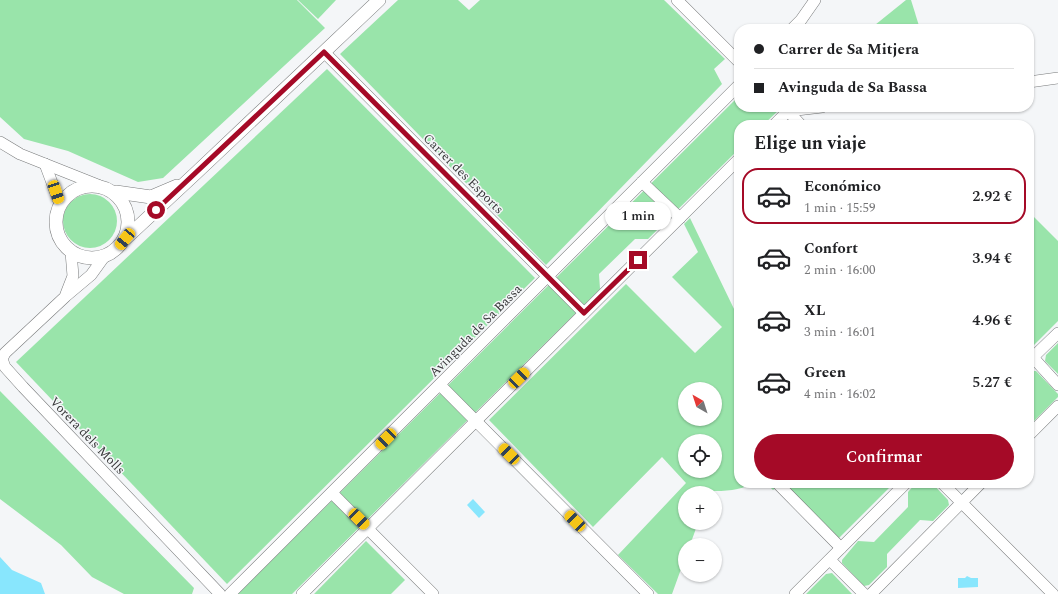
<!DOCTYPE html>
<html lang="es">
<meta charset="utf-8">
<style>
body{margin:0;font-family:Spectral,serif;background:#f6f6f6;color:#202124;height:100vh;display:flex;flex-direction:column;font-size:15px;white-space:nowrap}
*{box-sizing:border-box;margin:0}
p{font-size:13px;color:#757577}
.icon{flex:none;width:22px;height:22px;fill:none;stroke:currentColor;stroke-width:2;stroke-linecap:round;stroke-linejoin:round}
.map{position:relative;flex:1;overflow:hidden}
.sheet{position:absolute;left:734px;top:120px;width:300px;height:368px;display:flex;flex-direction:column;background:#fff;border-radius:16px;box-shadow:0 1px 3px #0004}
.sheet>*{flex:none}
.banner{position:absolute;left:734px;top:24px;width:300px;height:88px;border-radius:16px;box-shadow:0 1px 3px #0004;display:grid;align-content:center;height:88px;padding:0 20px;background:#fff}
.needle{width:26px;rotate:321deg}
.fabs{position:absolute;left:678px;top:382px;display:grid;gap:8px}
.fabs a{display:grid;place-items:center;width:44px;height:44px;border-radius:50%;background:#fff;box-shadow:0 1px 3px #0004;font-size:20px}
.end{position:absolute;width:18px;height:18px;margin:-9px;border:5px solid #a50a27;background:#fff;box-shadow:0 0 0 2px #fff}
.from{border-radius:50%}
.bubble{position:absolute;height:28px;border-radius:14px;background:#fff;box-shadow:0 1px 3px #0004;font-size:13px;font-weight:600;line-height:28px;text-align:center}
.car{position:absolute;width:12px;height:24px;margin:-12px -6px;border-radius:5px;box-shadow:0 0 3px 1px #0007;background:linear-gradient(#f5c518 24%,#345 0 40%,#f5c518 0 76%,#345 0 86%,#f5c518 0)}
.banner b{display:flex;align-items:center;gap:14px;height:38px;font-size:15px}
.banner b+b{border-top:1px solid #e0e0e0}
.banner i{width:10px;height:10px;background:#202124}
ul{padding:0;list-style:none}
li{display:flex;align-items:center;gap:12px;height:56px;margin:0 8px 6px;padding:0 12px;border:2px solid transparent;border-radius:16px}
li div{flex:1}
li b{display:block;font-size:15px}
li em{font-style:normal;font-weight:600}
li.on{border-color:#a50a27}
li>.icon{width:36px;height:36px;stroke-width:1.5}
h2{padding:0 20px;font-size:18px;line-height:48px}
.primary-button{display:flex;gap:8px;margin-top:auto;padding:8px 20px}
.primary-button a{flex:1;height:46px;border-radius:24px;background:#a50a27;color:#fff;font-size:16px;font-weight:600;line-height:46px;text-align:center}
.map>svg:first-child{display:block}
.green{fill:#99e4aa;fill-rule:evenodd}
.water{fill:#88e6fd}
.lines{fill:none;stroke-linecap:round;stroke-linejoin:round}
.minor-casing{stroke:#787a7b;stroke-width:12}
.tertiary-casing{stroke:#787a7b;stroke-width:14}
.minor{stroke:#fff;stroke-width:11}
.tertiary{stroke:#fff;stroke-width:13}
.route{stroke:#a50a27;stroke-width:5}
.labels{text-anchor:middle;stroke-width:3;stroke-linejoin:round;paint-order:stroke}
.street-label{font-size:13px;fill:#38393a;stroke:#f4f6f8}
</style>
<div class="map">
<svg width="1058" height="594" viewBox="0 0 1058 594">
<rect width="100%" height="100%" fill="#f4f6f8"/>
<g class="green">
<path d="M0 0H297L325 28 163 178 138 182 68 151 24 139 0 117Z"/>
<path d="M298 0H336L318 19Z"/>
<path d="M398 0H458L469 10 480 0H664L725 59 714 69 722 84 546 265 340 54Z"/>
<path d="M906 0H911L920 29H870Z"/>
<path d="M327 69 535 278 227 584 16 362Z"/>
<path d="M739 96V107H773L778 111 763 125H739V149L648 239H635L599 274 600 289 292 594H238Z"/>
<circle cx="90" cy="221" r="27"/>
<path d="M1029 212 1058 241V321L1032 347 1029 344Z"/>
<path d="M690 218 735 311 739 309V483H752C740 491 725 491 710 491L709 493H685V523H698L690 545H685V558L672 594H658L618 555 686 483 662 457 593 527 489 420 626 284 695 353 722 327 672 277 698 252 684 224ZM685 389H715V419H685ZM685 441H715V471H685Z"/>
<path d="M1058 343V374L1045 361 1046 355Z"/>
<path d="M1029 371H1036L1058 394V397L1029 426Z"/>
<path d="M0 391 194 588 192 594H124L92 577 61 545 0 499Z"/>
<path d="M766 483H894L838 539 782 483 773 490Z"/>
<path d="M916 483H932L948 500 949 505 933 521 920 520 887 554V567L869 585 864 586 842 563V560L858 541 874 542 908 507V492Z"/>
<path d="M366 541 405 580 391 594H314Z"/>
<path d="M832 573 852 594H806L826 574Z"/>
</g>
<g class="water">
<path d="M473 499 485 512 479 518 467 505Z"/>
<path d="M0 557 12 570 41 583 45 594H0Z"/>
<path d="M967 576 971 578H978V587L958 588V578H965Z"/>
</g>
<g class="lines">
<defs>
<g id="minor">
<path d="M677 0 739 62"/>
<path d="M792 29 801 20 815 0"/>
<path d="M324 52 584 313"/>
<path d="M1029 82 1058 78"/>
<path d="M785 108 801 125"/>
<path d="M774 125 788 111 822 107"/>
<path d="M0 142 20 154 98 185"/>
<path d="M45 164 60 204"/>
<path d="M642 182 680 218"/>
<path d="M104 257 91 275 66 296 5 353 2 359 5 367 23 387 220 594"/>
<path d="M66 294 73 276 71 252"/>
<path d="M1029 353 1058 385"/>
<path d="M1029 361 1058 333"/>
<path d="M440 385 648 594"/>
<path d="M1029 435 1058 406"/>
<path d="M777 483 841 548"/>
<path d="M942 483 1053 594"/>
<path d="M332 493 433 594"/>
<path d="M830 560 864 594"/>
<path d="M230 594 739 85"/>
<path d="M302 594 739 159"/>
<path d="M795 594 906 483"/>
<path d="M871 594 981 483"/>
</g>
<g id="tertiary">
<circle cx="92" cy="222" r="36"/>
<path d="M116 192 151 197 177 186"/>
<path d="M125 239 197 172 379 0"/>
</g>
</defs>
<use href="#minor" class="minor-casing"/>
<use href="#tertiary" class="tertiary-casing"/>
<use href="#minor" class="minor"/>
<use href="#tertiary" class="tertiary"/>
</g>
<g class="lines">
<path class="route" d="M156 210 324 52 584 313 638 260"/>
</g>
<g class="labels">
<g class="street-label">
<text transform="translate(464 173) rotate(45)" y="5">Carrer des Esports</text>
<text transform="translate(475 330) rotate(-45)" y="5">Avinguda de Sa Bassa</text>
<text transform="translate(88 435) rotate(46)" y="5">Vorera dels Molls</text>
</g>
</g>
</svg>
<div class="fabs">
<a><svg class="needle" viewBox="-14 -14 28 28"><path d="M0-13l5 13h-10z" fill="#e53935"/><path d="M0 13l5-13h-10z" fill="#757577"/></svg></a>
<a><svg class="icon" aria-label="locate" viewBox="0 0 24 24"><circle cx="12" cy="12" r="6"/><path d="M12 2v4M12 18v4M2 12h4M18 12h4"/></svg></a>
<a>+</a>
<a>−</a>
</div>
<i class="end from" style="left:156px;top:210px"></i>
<i class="end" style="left:638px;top:260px"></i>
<div class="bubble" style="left:605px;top:202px;width:66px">1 min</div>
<i class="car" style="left:56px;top:192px;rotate:161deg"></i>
<i class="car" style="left:125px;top:239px;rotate:219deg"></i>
<i class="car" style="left:519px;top:378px;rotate:46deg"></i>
<i class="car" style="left:386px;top:439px;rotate:225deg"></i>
<i class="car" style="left:509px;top:454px;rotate:315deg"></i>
<i class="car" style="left:359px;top:519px;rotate:135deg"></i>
<i class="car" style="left:575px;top:521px;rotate:315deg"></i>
<div class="banner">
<b><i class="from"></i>Carrer de Sa Mitjera</b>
<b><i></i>Avinguda de Sa Bassa</b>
</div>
<section class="sheet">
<h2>Elige un viaje</h2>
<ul>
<li class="on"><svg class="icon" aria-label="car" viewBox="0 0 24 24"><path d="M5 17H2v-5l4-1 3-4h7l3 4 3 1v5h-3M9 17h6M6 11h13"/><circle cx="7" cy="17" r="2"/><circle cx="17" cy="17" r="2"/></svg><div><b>Económico</b><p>1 min · 15:59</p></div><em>2.92 €</em></li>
<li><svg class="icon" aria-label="car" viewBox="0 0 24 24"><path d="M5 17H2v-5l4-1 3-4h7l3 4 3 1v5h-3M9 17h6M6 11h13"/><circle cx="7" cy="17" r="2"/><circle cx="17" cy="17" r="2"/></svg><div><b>Confort</b><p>2 min · 16:00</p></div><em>3.94 €</em></li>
<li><svg class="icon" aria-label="car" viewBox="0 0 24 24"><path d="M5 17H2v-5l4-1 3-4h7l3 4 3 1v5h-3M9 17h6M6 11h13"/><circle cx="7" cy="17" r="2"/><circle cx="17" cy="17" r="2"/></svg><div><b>XL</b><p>3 min · 16:01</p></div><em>4.96 €</em></li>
<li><svg class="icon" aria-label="car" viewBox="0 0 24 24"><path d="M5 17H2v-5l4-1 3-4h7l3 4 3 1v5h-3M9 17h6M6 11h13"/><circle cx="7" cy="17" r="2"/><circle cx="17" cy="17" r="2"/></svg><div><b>Green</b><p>4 min · 16:02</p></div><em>5.27 €</em></li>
</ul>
<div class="primary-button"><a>Confirmar</a></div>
</section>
</div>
